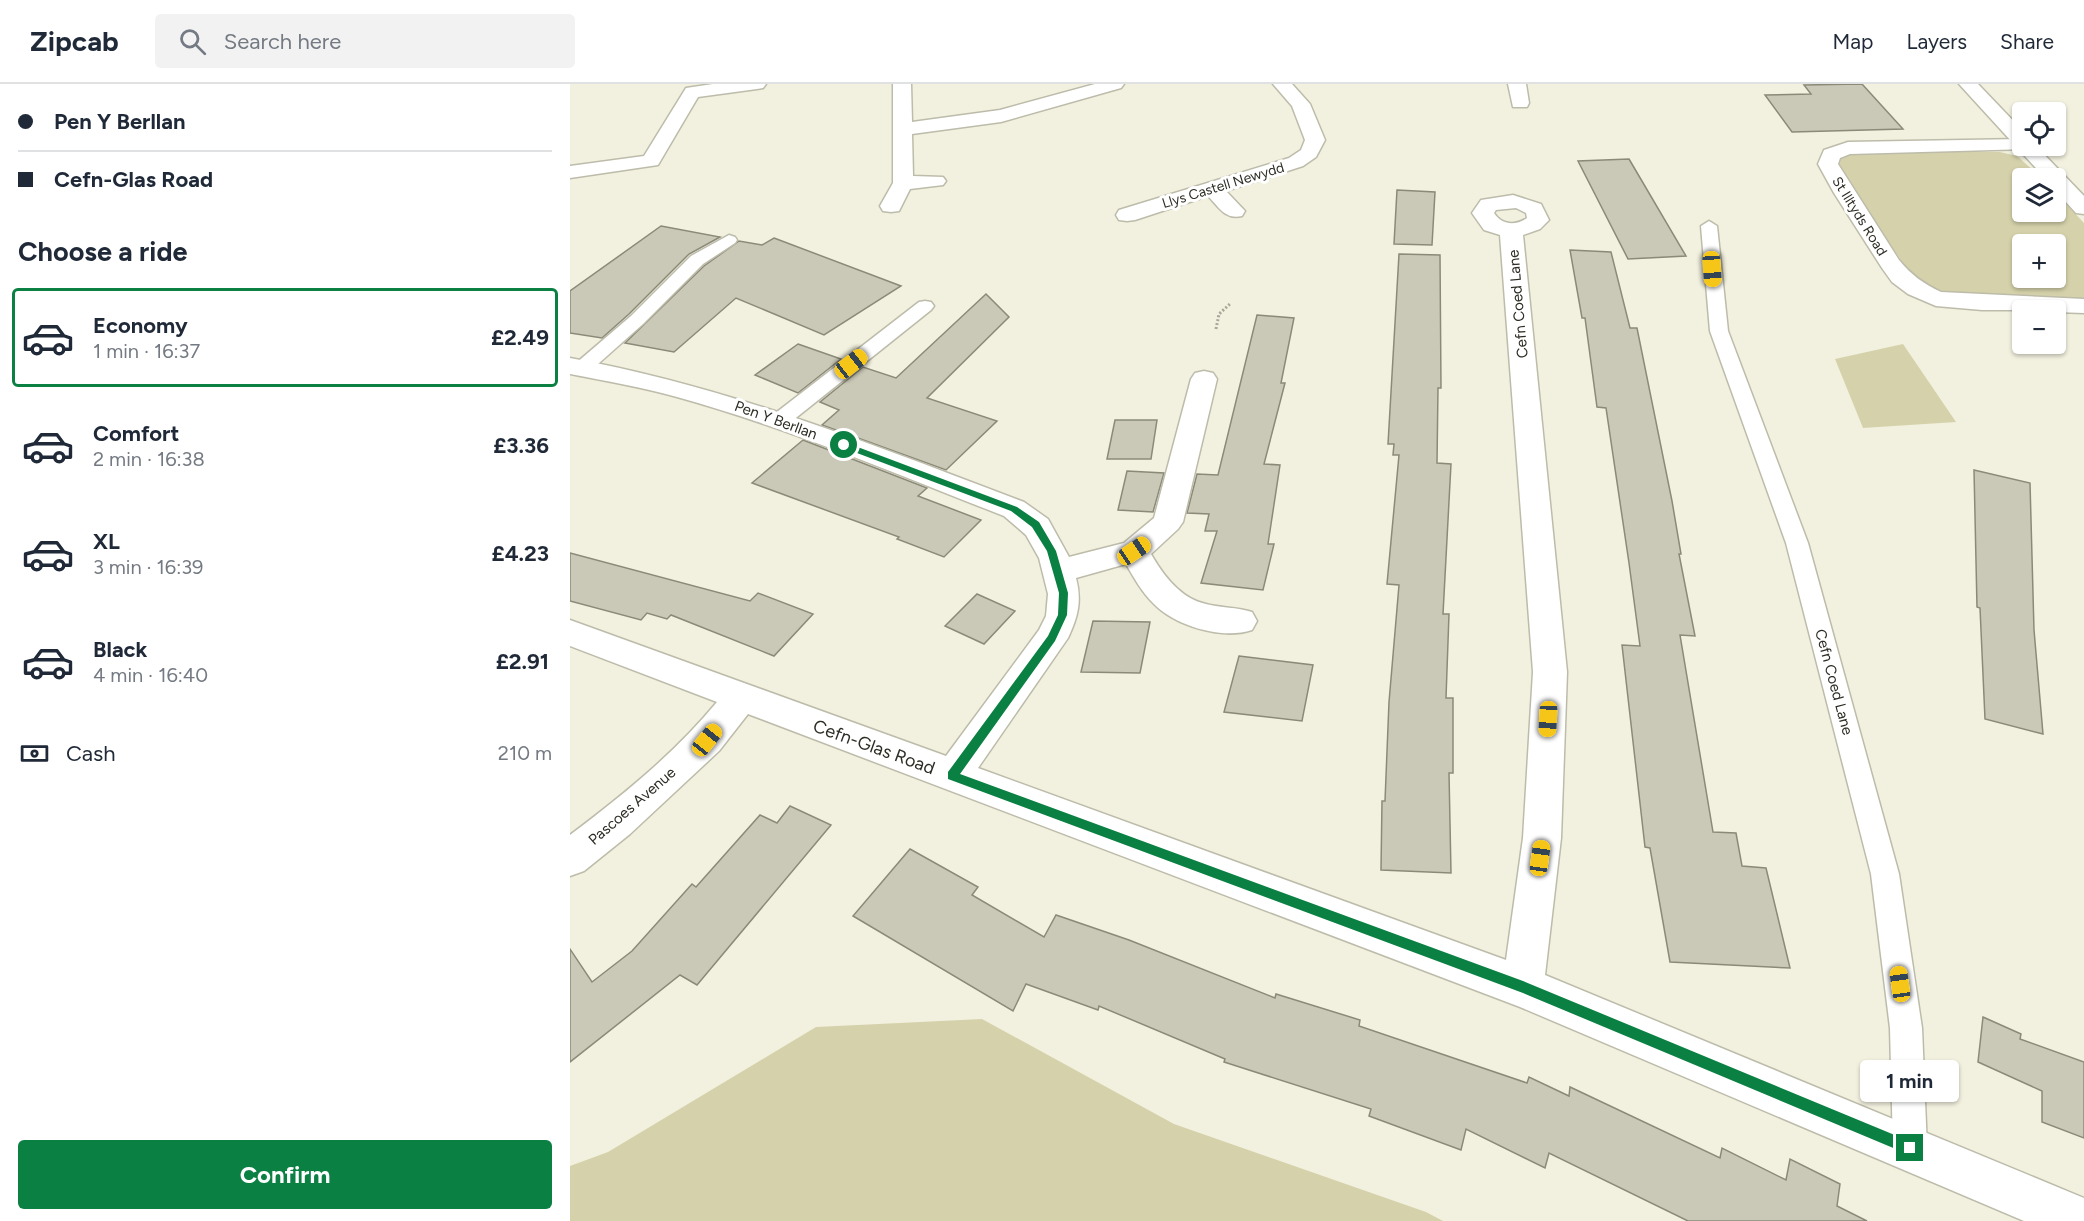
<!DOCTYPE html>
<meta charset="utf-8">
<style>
body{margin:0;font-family:Figtree,sans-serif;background:#f2f2f3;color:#1f2937;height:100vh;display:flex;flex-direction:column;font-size:22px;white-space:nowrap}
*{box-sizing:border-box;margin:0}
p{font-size:20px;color:#747a83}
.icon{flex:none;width:33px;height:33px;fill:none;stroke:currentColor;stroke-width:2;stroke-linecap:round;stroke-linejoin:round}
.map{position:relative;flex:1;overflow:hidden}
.details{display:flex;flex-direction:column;background:#fff;width:570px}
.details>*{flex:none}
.top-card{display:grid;align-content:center;height:132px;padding:0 18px;background:#fff}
.controls{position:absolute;left:1442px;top:18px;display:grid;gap:12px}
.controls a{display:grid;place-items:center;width:54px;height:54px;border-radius:6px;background:#fff;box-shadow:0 2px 4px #0004;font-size:30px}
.end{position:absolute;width:27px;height:27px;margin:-14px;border:8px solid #0b8043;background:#fff;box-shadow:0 0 0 3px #fff}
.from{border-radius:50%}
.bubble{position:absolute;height:42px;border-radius:6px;background:#fff;box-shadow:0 2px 4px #0004;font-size:20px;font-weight:700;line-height:42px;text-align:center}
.car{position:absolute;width:18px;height:36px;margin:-18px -9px;border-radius:8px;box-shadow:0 0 4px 2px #0007;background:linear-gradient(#f5c518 24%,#345 0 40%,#f5c518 0 76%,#345 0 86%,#f5c518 0)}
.top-card b{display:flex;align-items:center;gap:21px;height:57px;font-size:22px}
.top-card b+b{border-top:2px solid #e0e1e3}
.top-card i{width:15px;height:15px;background:#1f2937}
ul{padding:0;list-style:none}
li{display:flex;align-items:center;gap:18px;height:99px;margin:0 12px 9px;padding:0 6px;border:3px solid transparent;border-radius:6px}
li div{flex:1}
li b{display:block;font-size:22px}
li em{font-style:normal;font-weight:700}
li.selected{border-color:#0b8043}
li>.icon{width:54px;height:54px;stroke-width:1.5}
h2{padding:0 18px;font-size:27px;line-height:72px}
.pay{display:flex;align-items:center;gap:15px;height:66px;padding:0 18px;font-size:22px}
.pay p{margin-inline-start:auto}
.action{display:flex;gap:12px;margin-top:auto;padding:12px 18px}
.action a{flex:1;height:69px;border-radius:6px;background:#0b8043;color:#fff;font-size:24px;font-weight:700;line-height:69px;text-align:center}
header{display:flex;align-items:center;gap:36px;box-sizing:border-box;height:84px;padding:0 30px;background:#fff;border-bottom:2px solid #e0e1e3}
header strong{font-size:28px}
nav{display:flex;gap:33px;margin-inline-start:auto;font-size:21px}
.search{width:420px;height:54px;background:#f2f2f3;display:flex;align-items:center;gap:15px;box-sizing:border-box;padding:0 21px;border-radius:6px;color:#747a83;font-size:22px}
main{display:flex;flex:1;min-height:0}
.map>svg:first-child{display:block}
.green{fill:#d5d2ab;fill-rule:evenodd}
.building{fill:#cac9b7;stroke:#8b8a79;stroke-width:1.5}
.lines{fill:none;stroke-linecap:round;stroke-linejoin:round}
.lane-casing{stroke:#bdbcaa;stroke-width:3}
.street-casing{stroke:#bdbcaa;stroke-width:3}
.secondary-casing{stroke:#bdbcaa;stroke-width:3}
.path{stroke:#a7a699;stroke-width:3;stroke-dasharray:2 2;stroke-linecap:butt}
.lane{fill:#fff;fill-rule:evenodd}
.street{fill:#fff;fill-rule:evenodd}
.secondary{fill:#fff;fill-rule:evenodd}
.route{fill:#0b8043}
.labels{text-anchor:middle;stroke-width:6;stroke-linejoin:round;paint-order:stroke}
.far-street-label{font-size:14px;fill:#2d2c25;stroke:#fff}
.street-label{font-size:15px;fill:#2d2c25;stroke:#fff}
.near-street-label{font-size:18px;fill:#2d2c25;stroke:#fff}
</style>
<header>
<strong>Zipcab</strong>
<div class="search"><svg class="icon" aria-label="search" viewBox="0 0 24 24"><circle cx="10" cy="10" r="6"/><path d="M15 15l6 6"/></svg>Search here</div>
<nav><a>Map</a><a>Layers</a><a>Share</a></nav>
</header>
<main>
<section class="details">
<div class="top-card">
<b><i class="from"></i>Pen Y Berllan</b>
<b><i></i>Cefn-Glas Road</b>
</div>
<h2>Choose a ride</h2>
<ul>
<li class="selected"><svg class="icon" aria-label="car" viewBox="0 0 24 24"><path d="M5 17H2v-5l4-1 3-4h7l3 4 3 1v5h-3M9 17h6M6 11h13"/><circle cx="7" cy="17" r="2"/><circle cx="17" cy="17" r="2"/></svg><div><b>Economy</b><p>1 min · 16:37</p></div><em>£2.49</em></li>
<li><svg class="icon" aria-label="car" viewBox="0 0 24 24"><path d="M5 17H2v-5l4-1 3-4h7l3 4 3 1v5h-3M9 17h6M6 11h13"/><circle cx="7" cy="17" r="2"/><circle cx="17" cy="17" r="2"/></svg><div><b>Comfort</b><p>2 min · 16:38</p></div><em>£3.36</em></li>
<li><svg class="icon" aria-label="car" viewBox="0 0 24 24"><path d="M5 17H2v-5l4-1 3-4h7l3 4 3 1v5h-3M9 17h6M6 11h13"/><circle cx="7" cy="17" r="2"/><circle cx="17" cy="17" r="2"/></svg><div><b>XL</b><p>3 min · 16:39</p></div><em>£4.23</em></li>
<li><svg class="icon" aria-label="car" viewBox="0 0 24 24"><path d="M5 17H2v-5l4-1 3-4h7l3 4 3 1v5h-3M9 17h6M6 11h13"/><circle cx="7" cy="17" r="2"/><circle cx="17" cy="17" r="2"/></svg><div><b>Black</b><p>4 min · 16:40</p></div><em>£2.91</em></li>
</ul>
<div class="pay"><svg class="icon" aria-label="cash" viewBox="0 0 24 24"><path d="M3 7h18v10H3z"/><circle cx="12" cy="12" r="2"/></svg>Cash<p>210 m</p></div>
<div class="action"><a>Confirm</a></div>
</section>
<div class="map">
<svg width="1514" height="1137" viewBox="0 0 1514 1137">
<rect width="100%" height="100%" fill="#f2f1df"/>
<g class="green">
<path d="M1294 68H1430L1447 72 1472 94H1452V128H1485V108L1514 139V215L1380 210 1361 204 1343 194 1270 86 1269 76 1277 70ZM1452 160H1485V194H1452Z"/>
<path d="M1333 260 1386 338 1293 344 1265 275Z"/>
<path d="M412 935 604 1040 856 1128 873 1137H0V1082L38 1068 246 943Z"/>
</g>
<g class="building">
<path d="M1292 0 1333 45 1222 48 1195 11 1241 10 1234 1Z"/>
<path d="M1059 75 1116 172 1058 175 1008 77Z"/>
<path d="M827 106 865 108 862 161 824 160Z"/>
<path d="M91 142 150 153 119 170 59 230 32 254 0 249V207Z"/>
<path d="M204 154 331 202 254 251 166 214 104 268 55 259 134 182 169 157 192 161Z"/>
<path d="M1000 166 1041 168 1060 244H1067L1102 417 1111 470H1109L1125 552 1110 551 1143 748 1166 749 1172 782 1196 784 1220 884 1100 878 1080 764 1075 763 1052 561 1070 562 1059 479 1036 324 1027 323 1015 234H1012Z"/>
<path d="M829 170 870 171 871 304H868L867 379 881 380 873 530H879L876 614H883V689H879L881 789 811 786 812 717H815L819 618 829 501 817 500 829 371H823L824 360H818Z"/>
<path d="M416 210 439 233 357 314 427 337 376 386 252 341 269 326 250 318 293 283 326 294Z"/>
<path d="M687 231 724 234 711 299H715L694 380 710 381 698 460H704L693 506 631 499 647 447H635L639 430 617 429 627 390 648 391Z"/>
<path d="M228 260 271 275 228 309 185 291Z"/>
<path d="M545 336H587L581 375H537Z"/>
<path d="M233 356 357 404 348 412 411 436 374 473 327 455 329 453 182 399Z"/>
<path d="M1404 386 1460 399 1464 546 1473 650 1415 635 1410 524 1407 523Z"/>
<path d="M557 387 594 389 583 428 548 426Z"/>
<path d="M0 469 180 517 188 509 243 530 204 572 101 531 97 535 77 529 71 536 0 517Z"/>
<path d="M407 510 445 527 414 560 375 542Z"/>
<path d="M523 537 580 538 570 589 511 588Z"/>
<path d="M669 572 743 581 732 637 654 628Z"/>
<path d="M220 722 261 741 127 901 110 891 0 978V865L22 898 62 867 122 800 126 803 190 731 207 739Z"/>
<path d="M340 765 408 803 402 811 474 853 486 831 559 856 705 914 706 910 790 936 789 942 957 999 959 993 999 1012 1000 1003 1150 1074 1152 1064 1216 1096 1220 1075 1270 1100 1267 1122 1297 1137H1118L979 1069 975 1084 896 1045 891 1066 799 1032 801 1025 654 978 655 975 529 922 528 926 456 900 443 927 283 832Z"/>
<path d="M1413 933 1451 950 1450 955 1514 978V1054L1472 1038V1007L1408 978Z"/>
</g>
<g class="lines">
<defs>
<g id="lane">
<path d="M1139 137 1147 142 1158 247 1238 459 1329 790 1352 944 1357 1064 1352 1076 1340 1081 1328 1076 1323 1064 1320 944 1301 790 1216 459 1140 247 1131 142Z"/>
<path d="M159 151 165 153 167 156 165 159 133 180 73 240 19 288H5L3 284 5 280 61 232 121 172Z"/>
<path d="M355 217 361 218 364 222 361 226 217 341 210 342 203 341 200 336 203 331 349 218Z"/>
</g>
<g id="street">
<path d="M143 0H196L193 4 187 5 128 13 88 81 0 94V82L74 72 116 4Z"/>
<path d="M323 0H341L342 38 430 26 525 0H554L551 4 431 38 342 50 343 92 373 93 376 97 373 101 340 105 329 127 321 128 313 127 310 122 323 99Z"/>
<path d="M703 0H722L740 20 755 56 746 73 733 82 656 107 675 127 672 132C655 136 649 123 638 112L565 136 557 137 549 136 546 131 549 126 719 74 731 66 735 56 722 22Z"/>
<path d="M938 0H956L959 19 957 23H943Z"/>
<path d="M1452 55V62H1462L1459 65 1280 70 1270 74 1268 80 1329 176C1341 191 1354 200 1371 208L1514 215V229L1485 228V226H1412L1366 222 1338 210 1322 198 1312 184 1264 109 1248 80 1254 66 1278 58Z"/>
<path d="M943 111 971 120 979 136 970 145 953 151 997 588 991 754 975 891 1514 1114V1137H1454L950 923 178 630 149 667 60 750 14 787 0 792V751C52 712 105 669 147 618L0 562V536L376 672 469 546 476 532 478 510 469 474 456 451 434 432C326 390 219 344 107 313 72 303 36 297 0 290V274C159 303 304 361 454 418L478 435 499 473 554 459 584 434 621 295 625 289 634 287 643 289 647 295 613 438 608 445 581 470C593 491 611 515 636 520 651 524 667 523 682 528L687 537 682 546C652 556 605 542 583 519 572 508 564 494 556 480L506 494C512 517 508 533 498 554L408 684 936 876 953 754 963 588 930 151 914 146 902 129 911 116ZM946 124 956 129 957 134C945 142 932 141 924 129L926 126Z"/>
</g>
<path id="secondary" d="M1389 0H1408L1452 46V62H1466L1514 112V130L1506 129 1485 106V94H1475Z"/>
</defs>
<use href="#lane" class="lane-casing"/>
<use href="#street" class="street-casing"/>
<use href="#secondary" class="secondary-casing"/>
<path class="path" d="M646 245 649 230 661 219"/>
<use href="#lane" class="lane"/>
<use href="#street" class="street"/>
<use href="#secondary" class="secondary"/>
</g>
<path class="route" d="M271 359H277L447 423 469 438 486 467 498 509 497 531 485 557 390 690 953 897 1344 1059 1346 1064 1344 1069 1340 1071 953 909 378 695V688L478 552 488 531 489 509 477 467 462 443 441 427 271 363Z"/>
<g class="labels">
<g class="far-street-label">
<text transform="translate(653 101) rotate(-17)" y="5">Llys Castell Newydd</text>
<text transform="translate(1290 132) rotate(58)" y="5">St Illtyds Road</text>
</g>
<g class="street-label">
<text transform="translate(948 220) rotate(-95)" y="5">Cefn Coed Lane</text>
<text transform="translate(206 336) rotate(20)" y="5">Pen Y Berllan</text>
<text transform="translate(1264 598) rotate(75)" y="5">Cefn Coed Lane</text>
<text transform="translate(62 722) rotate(-41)" y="5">Pascoes Avenue</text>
</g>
<g class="near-street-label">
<text transform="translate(304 663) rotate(20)" y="6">Cefn-Glas Road</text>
</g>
</g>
</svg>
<div class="controls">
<a><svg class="icon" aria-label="locate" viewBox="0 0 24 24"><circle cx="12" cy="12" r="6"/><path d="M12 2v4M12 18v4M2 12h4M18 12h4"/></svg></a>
<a><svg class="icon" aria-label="layers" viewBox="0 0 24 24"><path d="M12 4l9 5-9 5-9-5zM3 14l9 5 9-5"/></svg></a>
<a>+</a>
<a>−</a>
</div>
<i class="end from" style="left:274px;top:361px"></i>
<i class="end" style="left:1340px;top:1064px"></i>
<div class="bubble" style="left:1290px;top:976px;width:99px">1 min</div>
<i class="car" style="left:1142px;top:185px;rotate:176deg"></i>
<i class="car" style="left:281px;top:280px;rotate:52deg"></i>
<i class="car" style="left:564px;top:467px;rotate:56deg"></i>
<i class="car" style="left:978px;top:635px;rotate:183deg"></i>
<i class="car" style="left:137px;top:656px;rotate:39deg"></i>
<i class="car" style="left:970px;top:774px;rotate:8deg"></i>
<i class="car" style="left:1330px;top:900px;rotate:352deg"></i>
</div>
</main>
